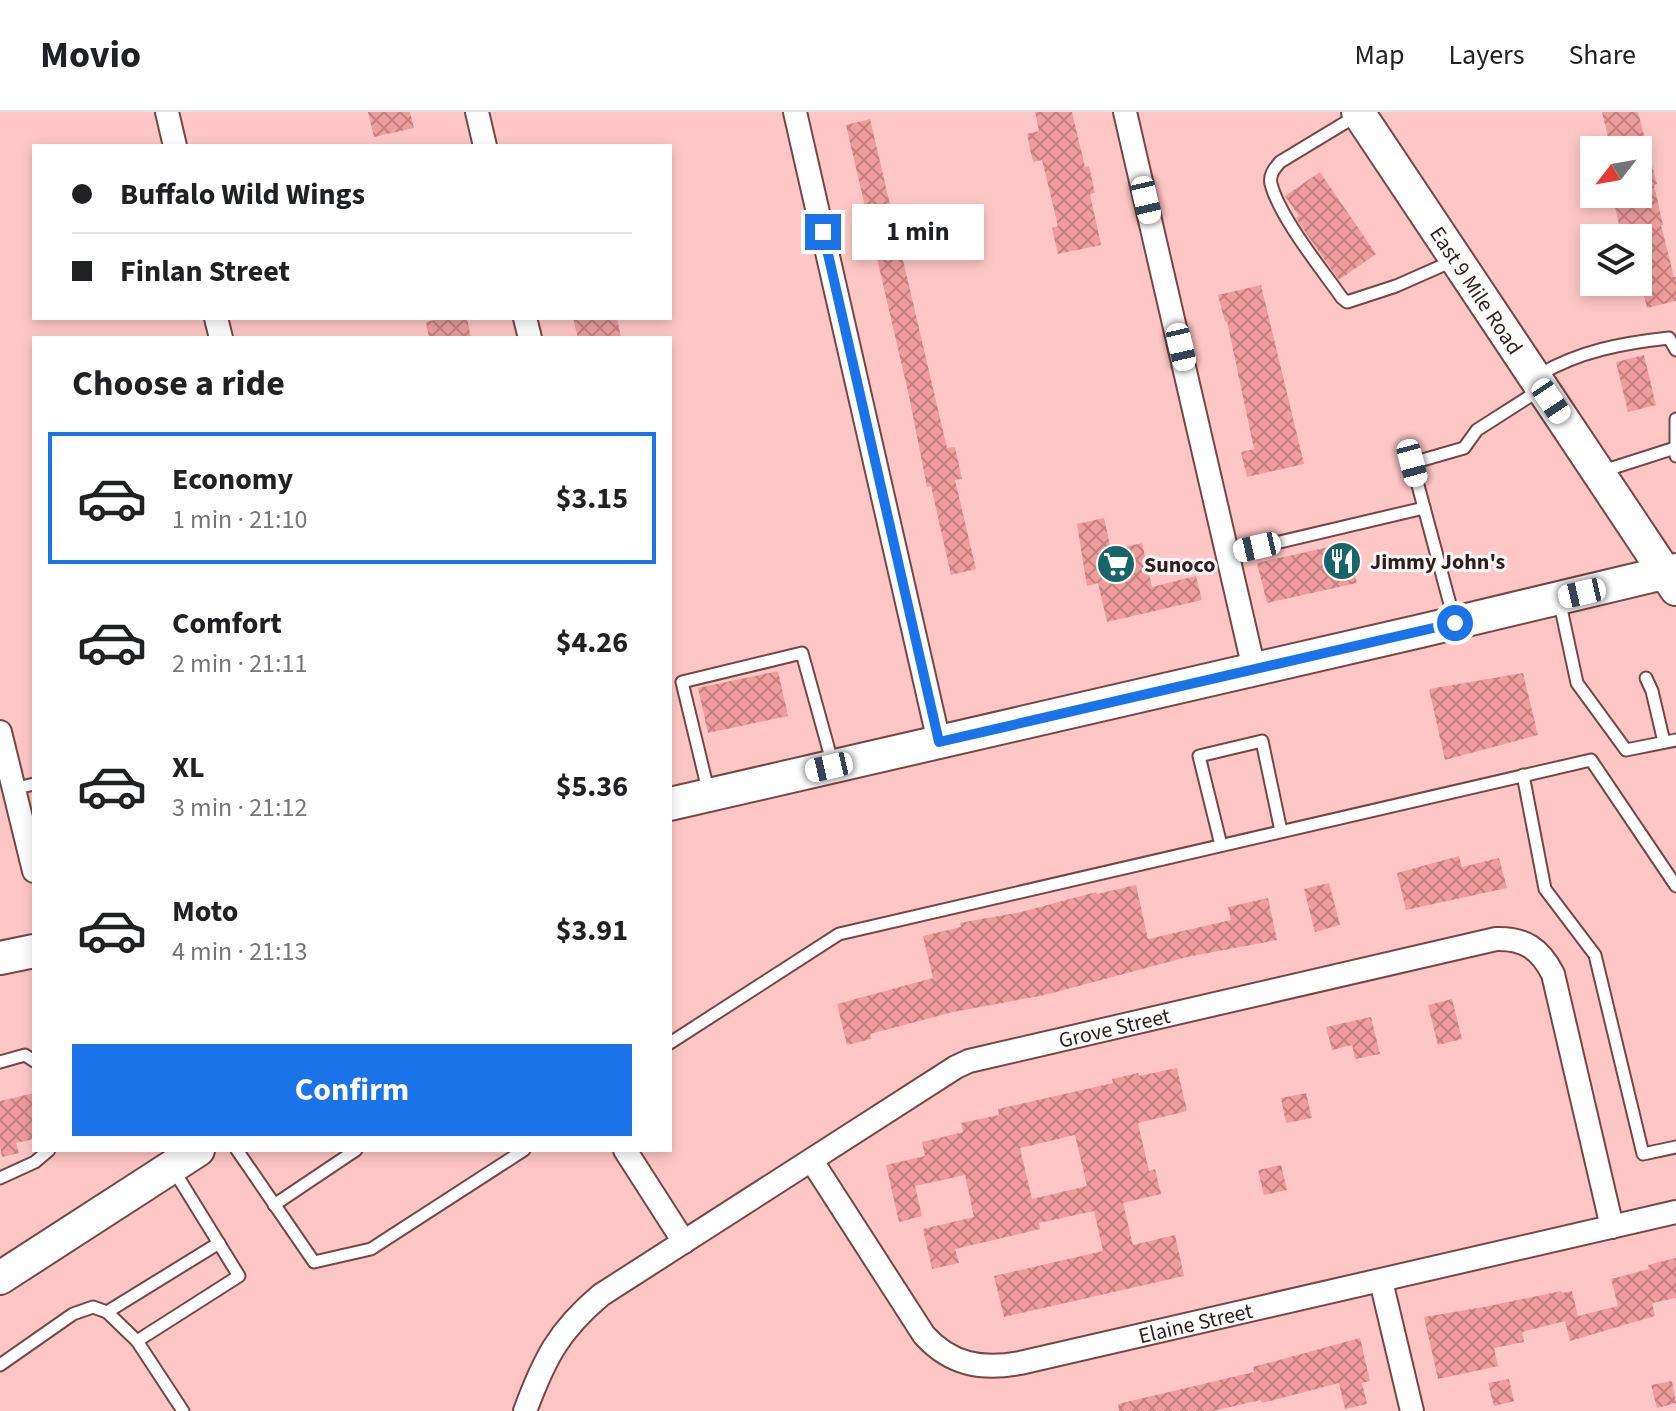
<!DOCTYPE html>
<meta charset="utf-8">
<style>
body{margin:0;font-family:"Source Sans 3",sans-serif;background:#f6f6f6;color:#202124;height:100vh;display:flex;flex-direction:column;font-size:30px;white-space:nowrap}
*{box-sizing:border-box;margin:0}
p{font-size:26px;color:#757577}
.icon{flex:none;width:44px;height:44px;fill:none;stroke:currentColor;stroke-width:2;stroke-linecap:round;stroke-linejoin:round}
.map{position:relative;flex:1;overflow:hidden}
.panel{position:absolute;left:32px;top:224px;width:640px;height:816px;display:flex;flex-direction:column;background:#fff;border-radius:0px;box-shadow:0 4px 12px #0003}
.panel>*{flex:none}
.banner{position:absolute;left:32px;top:32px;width:640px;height:176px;border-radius:0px;box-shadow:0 4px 12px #0003;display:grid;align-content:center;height:176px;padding:0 40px;background:#fff}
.needle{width:52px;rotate:239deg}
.controls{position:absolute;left:1580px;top:24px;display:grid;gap:16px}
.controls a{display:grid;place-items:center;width:72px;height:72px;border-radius:0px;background:#fff;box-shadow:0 4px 12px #0003;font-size:40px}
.end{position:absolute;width:36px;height:36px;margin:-18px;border:10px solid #1a73e8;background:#fff;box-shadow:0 0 0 4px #fff}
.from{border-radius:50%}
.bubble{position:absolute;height:56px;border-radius:0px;background:#fff;box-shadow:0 4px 12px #0003;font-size:26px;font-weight:700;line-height:56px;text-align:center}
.car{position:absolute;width:24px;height:48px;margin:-24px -12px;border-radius:10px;box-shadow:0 0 6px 2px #0007;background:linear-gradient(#fff 24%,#345 0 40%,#fff 0 76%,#345 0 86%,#fff 0)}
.banner b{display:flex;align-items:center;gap:28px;height:76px;font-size:30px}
.banner b+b{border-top:2px solid #e0e0e0}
.banner i{width:20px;height:20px;background:#202124}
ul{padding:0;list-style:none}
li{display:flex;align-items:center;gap:24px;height:132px;margin:0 16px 12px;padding:0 24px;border:4px solid transparent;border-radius:0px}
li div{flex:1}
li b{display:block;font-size:30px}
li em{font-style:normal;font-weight:700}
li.active{border-color:#1a73e8}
li>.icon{width:72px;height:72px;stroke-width:1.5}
h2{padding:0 40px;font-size:36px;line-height:96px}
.button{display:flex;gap:16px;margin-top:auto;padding:16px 40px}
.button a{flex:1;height:92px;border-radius:0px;background:#1a73e8;color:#fff;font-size:32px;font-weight:700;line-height:92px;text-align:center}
header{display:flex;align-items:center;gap:48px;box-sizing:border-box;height:112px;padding:0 40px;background:#fff;border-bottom:2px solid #e0e0e0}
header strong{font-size:38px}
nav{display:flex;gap:44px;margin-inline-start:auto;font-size:28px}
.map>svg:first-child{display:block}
.building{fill:url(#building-cross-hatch);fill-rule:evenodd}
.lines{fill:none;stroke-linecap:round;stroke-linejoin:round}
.service-casing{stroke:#744746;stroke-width:15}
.minor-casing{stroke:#744746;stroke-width:26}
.secondary-casing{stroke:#744746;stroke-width:36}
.service{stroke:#fff;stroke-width:11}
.minor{stroke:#fff;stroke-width:22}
.secondary{stroke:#fff;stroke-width:32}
.route{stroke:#1a73e8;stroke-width:10}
.labels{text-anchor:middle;stroke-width:6;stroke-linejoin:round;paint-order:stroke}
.street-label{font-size:22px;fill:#311d1d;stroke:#fcf6f6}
.poi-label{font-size:22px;font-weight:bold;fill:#311d1d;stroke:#fcf6f6;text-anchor:start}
</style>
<header>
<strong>Movio</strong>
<nav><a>Map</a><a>Layers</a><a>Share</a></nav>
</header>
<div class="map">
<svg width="1676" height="1299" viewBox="0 0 1676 1299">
<defs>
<pattern id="building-cross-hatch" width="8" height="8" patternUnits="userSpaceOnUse" patternTransform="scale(2)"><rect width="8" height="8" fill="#ef9d9b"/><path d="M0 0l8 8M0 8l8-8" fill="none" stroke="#c27f7e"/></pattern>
</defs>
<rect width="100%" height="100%" fill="#fec7c5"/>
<g class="building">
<path d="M368 0H410L414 16 374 25Z"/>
<path d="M1035 0H1072L1085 55 1089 54 1095 81 1090 82 1101 133 1058 142 1052 116 1058 114 1042 48 1033 50 1027 22 1039 19Z"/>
<path d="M1602 0H1638L1657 72 1654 73 1663 113H1661L1674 165H1676V189L1647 196 1638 159V118L1621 122 1615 95 1638 90V38H1611Z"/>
<path d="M870 7 947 336 955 335 962 367 955 368 976 457 951 463 931 374 927 375 909 284 846 13Z"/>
<path d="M1320 60 1376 142 1339 168 1299 111 1296 106 1299 104 1285 84Z"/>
<path d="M1261 173 1304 352 1247 365 1241 340 1254 337 1227 209 1225 210 1218 183Z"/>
<path d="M443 206H467L471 226H429L426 210Z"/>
<path d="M573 206H617L621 226H578Z"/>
<path d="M1644 243 1656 293 1628 300 1616 250Z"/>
<path d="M1104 406 1111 438 1142 431 1152 475 1196 464 1202 488 1107 510 1098 471 1087 474 1077 412Z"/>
<path d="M1347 431 1357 471 1267 491 1257 451Z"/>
<path d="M778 559 788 604 708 621 698 576Z"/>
<path d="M1523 561 1538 623 1445 648 1429 577Z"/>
<path d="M1459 744 1462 755 1499 746 1507 776 1406 798 1397 761Z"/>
<path d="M1329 771 1340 813 1315 820 1304 777Z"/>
<path d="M1136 773 1148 827 1231 808 1228 795 1268 786 1277 828 1187 845 1045 883 953 900 870 922 871 927 847 933 837 892 933 866 923 824 961 815 960 811 1021 800 1096 780 1097 782Z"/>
<path d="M1452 887 1462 927 1438 933 1428 893Z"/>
<path d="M1371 905 1380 942 1355 947 1352 933 1332 938 1326 915Z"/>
<path d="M1177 956 1187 999 1138 1011 1149 1059 1155 1057 1161 1082 1123 1091 1133 1133 1175 1123 1184 1164 1004 1205 994 1164 1103 1139 1094 1099 1039 1111 1040 1117 955 1137 959 1151 932 1157 923 1117 974 1105 965 1063 915 1074 922 1104 899 1110 886 1053 925 1044 922 1030 963 1020 961 1011 999 1003 998 997 1113 971 1112 967 1138 961 1139 964ZM1075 1023 1087 1074 1032 1087 1020 1036Z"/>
<path d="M34 981V1027L16 1031 19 1041 2 1045 0 1035V989Z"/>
<path d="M1306 981 1312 1006 1286 1011 1281 986Z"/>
<path d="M1281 1053 1287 1078 1264 1083 1258 1058Z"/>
<path d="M1676 1146V1186L1652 1191 1655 1204 1570 1229 1565 1209 1522 1220 1524 1230 1494 1236 1498 1254 1438 1267 1424 1205 1484 1195 1561 1179 1562 1181 1572 1179 1578 1204 1618 1194 1611 1167 1649 1157 1648 1153Z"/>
<path d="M1360 1226 1370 1269 1362 1271 1367 1292 1345 1297 1339 1271 1262 1291 1261 1288 1213 1299H1119L1118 1292 1254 1260 1253 1255Z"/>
<path d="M1509 1267 1514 1289 1494 1294 1488 1271Z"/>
<path d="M1672 1269 1676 1291 1657 1296 1651 1273Z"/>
</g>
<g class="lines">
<defs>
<g id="service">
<path d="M1356 4 1280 50C1274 57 1269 63 1271 72 1280 106 1321 156 1342 186L1347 190 1396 174 1455 148"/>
<path d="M1539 263C1579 239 1623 231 1669 226L1676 238"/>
<path d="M1676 307V344"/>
<path d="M1603 359 1675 336"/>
<path d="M1229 442 1424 396"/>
<path d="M1559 487 1577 571 1626 638 1676 628"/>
<path d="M1454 507 1412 351 1464 336 1477 318 1538 279"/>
<path d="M1646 566 1652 579 1664 630"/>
<path d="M1523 663 1545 777 1595 843 1643 1042 1676 1035"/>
<path d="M13 677 34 672"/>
<path d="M709 682 682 570 802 541 833 653"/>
<path d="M1221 733 1199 644 1262 629 1281 719"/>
<path d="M670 931 839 822 1591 648 1676 774"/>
<path d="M0 950 25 943 34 949"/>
<path d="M237 1038 314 1150 371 1137 524 1038"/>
<path d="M173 1057 239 1164 137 1229 183 1299"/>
<path d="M0 1066 35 1050 49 1038"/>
<path d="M274 1093 356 1038"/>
<path d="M107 1200 219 1131"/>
<path d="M0 1253 73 1202 93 1195 107 1200 137 1229"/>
</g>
<g id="minor">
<path d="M167 0 175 34"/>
<path d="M477 0 485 34"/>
<path d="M795 0 939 630"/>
<path d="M1125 0 1254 557"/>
<path d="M216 206 221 226"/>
<path d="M525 206 530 226"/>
<path d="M0 620 34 759"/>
<path d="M625 1038 684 1130"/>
<path id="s1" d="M812 1049 924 1223C951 1253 982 1258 1020 1251L1676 1100"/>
<path d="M1381 1169 1412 1299"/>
<path id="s2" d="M525 1299C544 1248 558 1219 601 1183L956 955 969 949 1496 827C1525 826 1540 837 1553 862L1612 1115"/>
</g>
<g id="secondary">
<path id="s3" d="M1358 0 1676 477"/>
<path d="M670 692 1425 518 1676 458"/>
<path d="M0 846 34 839"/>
<path d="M0 1166 198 1038"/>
</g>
</defs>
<use href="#service" class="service-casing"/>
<use href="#minor" class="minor-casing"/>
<use href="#secondary" class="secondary-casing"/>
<use href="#service" class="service"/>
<use href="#minor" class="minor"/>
<use href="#secondary" class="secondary"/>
</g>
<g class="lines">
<path class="route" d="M823 120 939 630 1455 511"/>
</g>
<defs>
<symbol id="restaurant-disc" viewBox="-11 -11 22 22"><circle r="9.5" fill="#166569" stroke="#fcf6f6"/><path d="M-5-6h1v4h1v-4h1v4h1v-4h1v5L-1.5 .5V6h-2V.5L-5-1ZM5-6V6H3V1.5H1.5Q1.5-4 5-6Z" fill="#fff"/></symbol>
<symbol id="supermarket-disc" viewBox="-11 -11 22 22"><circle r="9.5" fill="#166569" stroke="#fcf6f6"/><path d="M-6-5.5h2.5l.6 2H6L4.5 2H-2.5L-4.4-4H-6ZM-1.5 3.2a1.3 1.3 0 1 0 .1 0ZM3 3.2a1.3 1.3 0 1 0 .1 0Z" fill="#fff"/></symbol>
</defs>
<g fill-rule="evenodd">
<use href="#restaurant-disc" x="1320" y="427" width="44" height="44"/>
<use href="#supermarket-disc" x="1094" y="430" width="44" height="44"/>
</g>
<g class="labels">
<g class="street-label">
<text dy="8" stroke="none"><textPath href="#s3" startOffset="214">East 9 Mile Road</textPath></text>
<text dy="8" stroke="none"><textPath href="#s2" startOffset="726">Grove Street</textPath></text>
<text dy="8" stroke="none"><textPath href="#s1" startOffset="492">Elaine Street</textPath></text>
</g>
<g class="poi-label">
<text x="1370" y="457">Jimmy John's</text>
<text x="1144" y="460">Sunoco</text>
</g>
</g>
</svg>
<div class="controls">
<a><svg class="needle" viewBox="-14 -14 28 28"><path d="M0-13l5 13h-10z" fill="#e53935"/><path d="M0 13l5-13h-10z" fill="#757577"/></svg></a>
<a><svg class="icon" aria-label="layers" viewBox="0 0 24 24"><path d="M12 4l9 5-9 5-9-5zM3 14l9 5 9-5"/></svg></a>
</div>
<i class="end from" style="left:1455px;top:511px"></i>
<i class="end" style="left:823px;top:120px"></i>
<div class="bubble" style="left:852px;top:92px;width:132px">1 min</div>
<i class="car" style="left:1146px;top:88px;rotate:167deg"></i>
<i class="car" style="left:1181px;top:235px;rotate:167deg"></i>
<i class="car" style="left:1551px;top:289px;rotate:146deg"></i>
<i class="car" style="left:1412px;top:351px;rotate:165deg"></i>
<i class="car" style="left:1257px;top:435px;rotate:257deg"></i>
<i class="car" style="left:1582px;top:481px;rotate:257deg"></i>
<i class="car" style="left:829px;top:655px;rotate:257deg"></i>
<div class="banner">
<b><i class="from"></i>Buffalo Wild Wings</b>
<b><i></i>Finlan Street</b>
</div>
<section class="panel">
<h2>Choose a ride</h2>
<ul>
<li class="active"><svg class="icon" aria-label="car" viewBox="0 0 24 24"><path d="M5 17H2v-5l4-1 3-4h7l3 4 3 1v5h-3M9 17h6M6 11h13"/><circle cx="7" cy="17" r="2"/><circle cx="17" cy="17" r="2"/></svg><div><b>Economy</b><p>1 min · 21:10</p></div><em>$3.15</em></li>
<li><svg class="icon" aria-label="car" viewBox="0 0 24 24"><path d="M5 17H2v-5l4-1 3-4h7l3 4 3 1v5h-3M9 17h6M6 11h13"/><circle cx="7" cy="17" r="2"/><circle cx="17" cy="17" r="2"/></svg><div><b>Comfort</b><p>2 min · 21:11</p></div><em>$4.26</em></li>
<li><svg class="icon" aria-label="car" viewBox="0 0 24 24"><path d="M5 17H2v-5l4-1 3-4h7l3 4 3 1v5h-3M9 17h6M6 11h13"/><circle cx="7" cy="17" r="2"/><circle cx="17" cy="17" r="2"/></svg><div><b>XL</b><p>3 min · 21:12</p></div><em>$5.36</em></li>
<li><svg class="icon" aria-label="car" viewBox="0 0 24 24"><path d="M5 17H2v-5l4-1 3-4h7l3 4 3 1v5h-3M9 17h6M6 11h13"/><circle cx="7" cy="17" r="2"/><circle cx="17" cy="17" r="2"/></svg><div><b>Moto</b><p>4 min · 21:13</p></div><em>$3.91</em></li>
</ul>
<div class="button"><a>Confirm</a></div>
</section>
</div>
